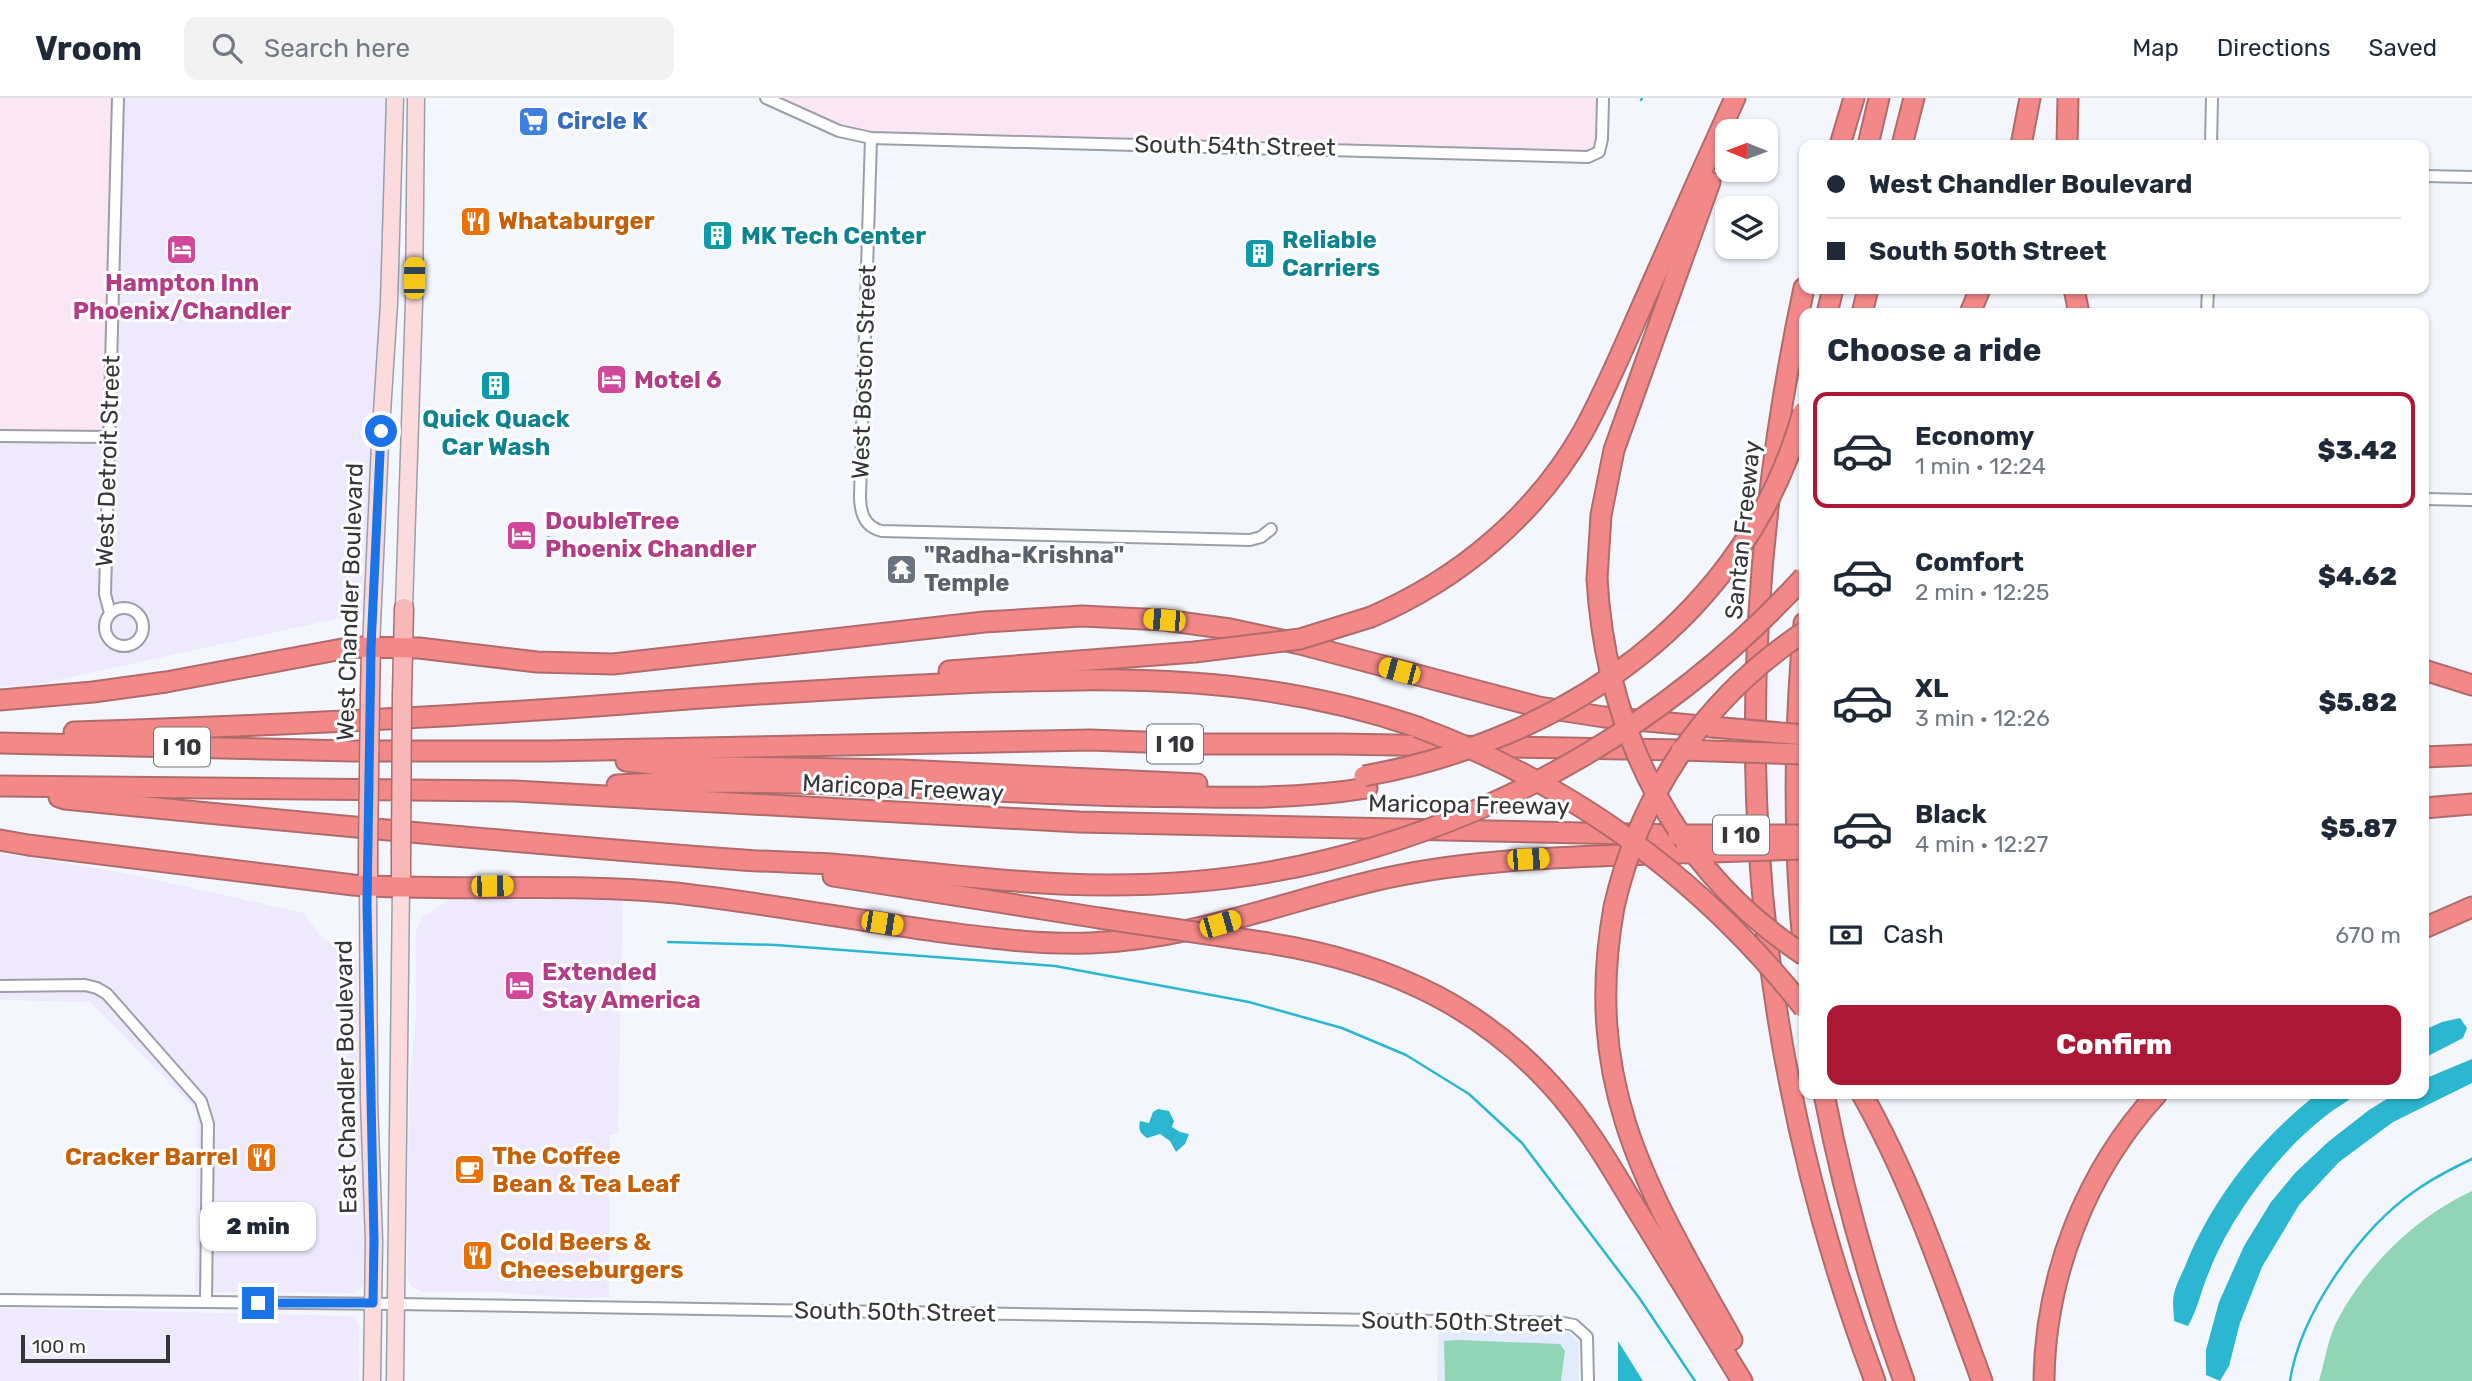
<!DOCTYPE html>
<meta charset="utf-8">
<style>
body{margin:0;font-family:Rubik,sans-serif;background:#f2f2f3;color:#1f2937;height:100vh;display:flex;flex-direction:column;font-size:26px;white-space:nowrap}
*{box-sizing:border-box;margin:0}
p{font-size:23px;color:#747a83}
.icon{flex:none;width:38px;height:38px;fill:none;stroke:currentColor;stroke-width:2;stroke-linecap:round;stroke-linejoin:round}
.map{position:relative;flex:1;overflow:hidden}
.side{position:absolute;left:1799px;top:210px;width:630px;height:791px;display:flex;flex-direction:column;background:#fff;border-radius:14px;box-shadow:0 2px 5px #0004}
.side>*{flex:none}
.hud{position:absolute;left:1799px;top:42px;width:630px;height:154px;border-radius:14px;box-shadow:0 2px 5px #0004;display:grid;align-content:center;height:154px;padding:0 28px;background:#fff}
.needle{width:46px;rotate:271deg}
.fabs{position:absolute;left:1715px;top:21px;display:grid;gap:14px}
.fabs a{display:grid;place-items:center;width:63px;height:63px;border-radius:14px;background:#fff;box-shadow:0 2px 5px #0004;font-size:35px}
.scale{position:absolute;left:21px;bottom:18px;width:149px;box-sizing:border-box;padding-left:7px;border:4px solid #34363a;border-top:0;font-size:19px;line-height:24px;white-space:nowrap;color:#34363a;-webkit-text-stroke:5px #fff;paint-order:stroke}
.end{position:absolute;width:32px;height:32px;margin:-16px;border:9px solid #1a73e8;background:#fff;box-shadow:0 0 0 4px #fff}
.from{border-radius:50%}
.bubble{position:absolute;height:49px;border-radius:14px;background:#fff;box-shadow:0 2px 5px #0004;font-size:23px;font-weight:800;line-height:49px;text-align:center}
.car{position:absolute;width:21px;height:42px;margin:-21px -10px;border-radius:9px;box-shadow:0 0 5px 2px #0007;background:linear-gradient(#f5c518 24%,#345 0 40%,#f5c518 0 76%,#345 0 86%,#f5c518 0)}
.hud b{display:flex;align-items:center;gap:24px;height:66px;font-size:26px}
.hud b+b{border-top:2px solid #e0e1e3}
.hud i{width:18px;height:18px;background:#1f2937}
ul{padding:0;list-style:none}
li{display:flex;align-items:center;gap:21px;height:116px;margin:0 14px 10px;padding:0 14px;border:4px solid transparent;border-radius:14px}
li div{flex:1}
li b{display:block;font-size:26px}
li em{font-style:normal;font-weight:800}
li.active{border-color:#ad1736}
li>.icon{width:63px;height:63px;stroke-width:1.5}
h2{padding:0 28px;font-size:32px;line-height:84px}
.pay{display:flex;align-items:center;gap:18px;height:77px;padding:0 28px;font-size:26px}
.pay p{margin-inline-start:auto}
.primary-button{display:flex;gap:14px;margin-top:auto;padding:14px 28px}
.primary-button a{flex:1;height:80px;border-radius:14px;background:#ad1736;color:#fff;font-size:28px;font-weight:800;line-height:80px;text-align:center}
header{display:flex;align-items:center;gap:42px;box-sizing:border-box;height:98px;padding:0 35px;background:#fff;border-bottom:2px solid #e0e1e3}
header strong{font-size:33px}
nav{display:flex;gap:38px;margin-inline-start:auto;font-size:24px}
.search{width:490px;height:63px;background:#f2f2f3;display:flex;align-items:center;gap:18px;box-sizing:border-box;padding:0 24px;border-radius:14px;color:#747a83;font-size:26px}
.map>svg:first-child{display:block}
.commercial{fill:#efe9fe}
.industrial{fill:#fae6f5}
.built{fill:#e2ebfc}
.green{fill:#90d5b5}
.water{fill:#2bb6d1}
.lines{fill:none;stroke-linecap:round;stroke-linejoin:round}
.stream{stroke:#2bb6d1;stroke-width:2.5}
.minor-casing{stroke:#9a9fa9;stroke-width:14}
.secondary-casing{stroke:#9a9fa9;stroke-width:19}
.primary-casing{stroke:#b06b6c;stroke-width:21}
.motorway-casing{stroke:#b06b6c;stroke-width:23}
.minor{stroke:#fff;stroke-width:10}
.secondary{stroke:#fbdbdb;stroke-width:16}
.primary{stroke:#f7b8b7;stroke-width:18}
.motorway{stroke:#f28887;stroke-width:19}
.primary-bridge-casing{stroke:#b06b6c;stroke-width:21;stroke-linecap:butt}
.motorway-bridge-casing{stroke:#b06b6c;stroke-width:23;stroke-linecap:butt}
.primary-bridge{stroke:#f7b8b7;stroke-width:18}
.motorway-bridge{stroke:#f28887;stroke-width:19}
.route{stroke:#1a73e8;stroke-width:9}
.labels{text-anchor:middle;stroke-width:6;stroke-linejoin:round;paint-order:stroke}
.shield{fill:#fff;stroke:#717275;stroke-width:2}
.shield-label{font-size:23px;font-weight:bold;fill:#34363a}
.shop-label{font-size:24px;font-weight:bold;fill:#366cbe;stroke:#fff;text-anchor:start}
.street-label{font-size:24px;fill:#34363a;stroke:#fff}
.food-label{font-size:24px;font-weight:bold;fill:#c56008;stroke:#fff;text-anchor:start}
.culture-label{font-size:24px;font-weight:bold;fill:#0d838f;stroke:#fff;text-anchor:start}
.hotel-label{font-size:24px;font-weight:bold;fill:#b23c85;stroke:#fff;text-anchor:start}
.worship-label{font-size:24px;font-weight:bold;fill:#5b616d;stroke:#fff;text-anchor:start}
</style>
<header>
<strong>Vroom</strong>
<div class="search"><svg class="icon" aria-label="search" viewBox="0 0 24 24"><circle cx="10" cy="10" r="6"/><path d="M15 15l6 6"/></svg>Search here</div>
<nav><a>Map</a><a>Directions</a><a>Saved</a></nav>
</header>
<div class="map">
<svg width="2472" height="1283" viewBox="0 0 2472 1283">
<rect width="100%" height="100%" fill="#f3f7fd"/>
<g class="commercial">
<path d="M118 0H396L372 513 35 587 0 589V338Z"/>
<path d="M0 755 120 774 304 815 320 838 357 862 366 1182 360 1191 353 1195 195 1194 197 1013 90 904 0 902Z"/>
<path d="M459 795 623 798 618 1036 610 1037 609 1199 570 1200 498 1194H421L410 1187 407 1178 409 994 416 917V832L422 820Z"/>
<path d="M0 1210 351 1218 357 1223 359 1229V1283H0Z"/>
</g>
<g class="industrial">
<path d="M0 0H118L109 339 0 338Z"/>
<path d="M766 0H1603L1599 54 871 40Z"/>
</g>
<path class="built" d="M1438 1231 1569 1234 1579 1245V1283H1437Z"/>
<g class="green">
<path d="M2472 1093V1283H2319C2325 1263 2328 1239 2338 1221 2367 1167 2416 1119 2472 1093Z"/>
<path d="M1460 1242 1560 1246 1565 1253 1561 1283H1445L1444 1243Z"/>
</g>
<g class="water">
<path d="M547 438 558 440 561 454H546Z"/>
<path d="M2460 920 2467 930 2463 940 2424 960V932L2442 924Z"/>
<path d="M2472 961V985L2393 1024 2339 1064 2299 1107 2262 1169 2240 1225 2229 1268 2220 1283 2206 1277V1252L2219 1204 2244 1148 2271 1104 2295 1075 2328 1044 2369 1012 2395 996H2424V981Z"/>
<path d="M2317 996H2358C2346 1004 2334 1011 2323 1020 2277 1056 2230 1120 2209 1174 2201 1192 2198 1211 2188 1228L2174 1223C2174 1215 2172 1204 2174 1196 2176 1186 2182 1176 2186 1166 2214 1098 2260 1041 2317 996Z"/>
<path d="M1158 1011 1169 1013 1174 1023 1172 1029 1180 1034 1189 1036 1185 1046 1176 1054 1170 1043 1160 1036 1147 1040C1140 1035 1138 1032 1140 1023L1149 1025 1153 1014Z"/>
<path d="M1618 1243 1643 1283H1618Z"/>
</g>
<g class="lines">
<g class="stream">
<path d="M1641 2 1642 0"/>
<path d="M668 844 776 847 1055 868 1249 904 1342 930 1406 957 1469 996 1522 1045 1640 1201 1695 1283"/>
<path d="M2290 1283C2300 1216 2360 1131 2415 1093 2433 1080 2453 1070 2472 1061"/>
</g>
<defs>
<g id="minor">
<path d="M766 0 839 33 871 40 1588 59 1599 54 1602 41 1603 0"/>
<path d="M871 40 860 398C860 414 864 429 882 433L1250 442 1261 439 1271 431"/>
<path d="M2211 47 2212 0"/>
<path d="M2424 78 2472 79"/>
<path d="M2207 215 2208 191"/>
<path d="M0 338 109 339"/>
<path d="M2424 401 2472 402"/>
<circle cx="124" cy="529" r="19"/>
<path d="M110 515 105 496 118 0"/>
<path d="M0 888 85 887 97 890 107 896 201 1003 208 1026 206 1204"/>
<path d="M0 1202 396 1206 1564 1225 1574 1227 1587 1239 1588 1283"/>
</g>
<g id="secondary">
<path d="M404 510 414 204 416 0"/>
<path d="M371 549 380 346 389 205 395 0"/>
<path d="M368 788 369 1002 374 1143 372 1283"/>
<path d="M395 1283 401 789"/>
</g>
<g id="primary">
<path d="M370 596 371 549"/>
<path d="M402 596 404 510"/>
<path d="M368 788V756"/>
<path d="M401 789V756"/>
</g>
<g id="motorway">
<path d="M1840 47 1854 0"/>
<path d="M1868 47 1879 0"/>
<path d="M1902 47 1914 0"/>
<path d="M2021 47 2030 0"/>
<path d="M2067 47 2068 0"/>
<path d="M1804 190C1724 565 1739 923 1875 1283"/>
<path d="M2074 191 2079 215"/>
<path d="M1827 215 1833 191"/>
<path d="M1862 215 1868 191"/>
<path d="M1970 215 1980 191"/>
<path d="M1597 481 1601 417 1614 352 1710 84"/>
<path d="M1371 519C1459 481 1535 418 1583 334 1607 290 1626 244 1646 199 1675 133 1705 66 1735 0"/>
<path d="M1804 525C1794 635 1793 746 1804 856"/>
<path d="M2424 572 2472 587"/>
<path d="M949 573 1195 554"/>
<path d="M0 602 93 594 166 584 353 549 419 550 537 564 613 566 984 524 1082 518 1164 522 1230 531 1300 546 1539 609 1604 619 1712 629"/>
<path d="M74 634C257 628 440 620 623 606 736 597 848 590 961 585 1123 579 1262 576 1417 629"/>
<path d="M0 645 353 653H549L1090 642 1198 646H1338L1681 652"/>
<path d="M2424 659 2472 657"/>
<path d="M626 663 670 668 902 672 1197 686"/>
<path d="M617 687C788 678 959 694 1130 698 1210 699 1288 703 1367 690"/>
<path d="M0 688 515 693 1079 724 1678 737"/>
<path d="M59 699 65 701C286 723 508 744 729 761 763 764 797 764 831 766 923 773 1016 787 1109 787 1181 787 1253 780 1323 763"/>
<path d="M2424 710 2472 706"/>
<path d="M0 742 28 747 353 787C460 794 568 784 676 795 765 805 853 822 942 834 991 840 1040 847 1090 845 1198 841 1288 801 1391 779 1486 759 1583 759 1680 755"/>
<path d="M833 778 1099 820"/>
<path d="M1614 809C1582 989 1648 1092 1732 1242"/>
<path d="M2424 830 2472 809"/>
<path d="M1268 845C1390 864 1491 911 1569 1008 1597 1043 1619 1083 1642 1120 1675 1174 1709 1229 1742 1283"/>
<path d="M1824 996C1843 1094 1870 1189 1904 1283"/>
<path d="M1862 996C1913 1086 1946 1186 1982 1283"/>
<path d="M2044 1283C2045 1178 2086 1073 2157 996"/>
</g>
</defs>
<use href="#minor" class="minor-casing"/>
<use href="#secondary" class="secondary-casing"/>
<use href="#primary" class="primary-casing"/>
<use href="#motorway" class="motorway-casing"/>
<use href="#minor" class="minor"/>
<use href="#secondary" class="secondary"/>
<use href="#primary" class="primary"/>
<use href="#motorway" class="motorway"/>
<defs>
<g id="primary-bridge">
<path d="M368 756 370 596"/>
<path d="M401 756 402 596"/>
</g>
<g id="motorway-bridge">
<path d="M1597 481C1606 633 1674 772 1804 857"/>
<path d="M1195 554 1300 541 1371 519"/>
<path d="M1417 629C1572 686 1702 781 1804 910"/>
<path d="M1712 629 1804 637"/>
<path d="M1681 652 1804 656"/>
<path d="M1364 678C1566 642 1746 518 1803 314"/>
<path d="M1678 737H1804"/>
<path d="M1684 755 1804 751"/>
<path d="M1323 763C1509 718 1675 620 1804 479"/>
<path d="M1614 809C1640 695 1706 599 1804 534"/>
<path d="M1099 820 1268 845"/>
</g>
</defs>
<use href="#primary-bridge" class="primary-bridge-casing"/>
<use href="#motorway-bridge" class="motorway-bridge-casing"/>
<use href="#primary-bridge" class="primary-bridge"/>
<use href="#motorway-bridge" class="motorway-bridge"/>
</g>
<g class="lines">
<path class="route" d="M258 1205H373L374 1143 367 807 371 549 381 333"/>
</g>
<defs>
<symbol id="supermarket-square" viewBox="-11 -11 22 22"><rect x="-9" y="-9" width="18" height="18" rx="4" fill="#3f7fe0" stroke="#fff"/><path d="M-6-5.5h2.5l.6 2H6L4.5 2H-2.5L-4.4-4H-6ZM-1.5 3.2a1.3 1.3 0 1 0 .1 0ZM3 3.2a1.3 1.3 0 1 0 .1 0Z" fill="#fff"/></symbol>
<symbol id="restaurant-square" viewBox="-11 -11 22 22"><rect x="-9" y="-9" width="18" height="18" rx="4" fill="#e8710a" stroke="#fff"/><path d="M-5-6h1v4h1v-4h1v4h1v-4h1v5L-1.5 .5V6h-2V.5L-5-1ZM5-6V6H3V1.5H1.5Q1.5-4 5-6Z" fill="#fff"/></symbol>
<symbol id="building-square" viewBox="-11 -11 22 22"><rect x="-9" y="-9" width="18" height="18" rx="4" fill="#0f9aa8" stroke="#fff"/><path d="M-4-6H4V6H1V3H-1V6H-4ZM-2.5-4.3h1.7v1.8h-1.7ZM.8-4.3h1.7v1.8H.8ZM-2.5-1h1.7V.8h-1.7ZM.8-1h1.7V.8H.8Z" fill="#fff"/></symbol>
<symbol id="hotel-square" viewBox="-11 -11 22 22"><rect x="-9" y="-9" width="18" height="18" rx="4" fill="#d1479c" stroke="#fff"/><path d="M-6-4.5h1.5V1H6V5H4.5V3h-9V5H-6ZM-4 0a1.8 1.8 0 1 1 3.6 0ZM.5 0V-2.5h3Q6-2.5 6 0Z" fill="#fff"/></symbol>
<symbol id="temple-square" viewBox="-11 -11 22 22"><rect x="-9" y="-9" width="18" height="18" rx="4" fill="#6b7280" stroke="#fff"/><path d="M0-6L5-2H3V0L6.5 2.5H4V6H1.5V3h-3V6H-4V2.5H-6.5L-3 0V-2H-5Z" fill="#fff"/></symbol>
<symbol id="cafe-square" viewBox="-11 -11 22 22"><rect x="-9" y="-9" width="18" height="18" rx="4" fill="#e8710a" stroke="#fff"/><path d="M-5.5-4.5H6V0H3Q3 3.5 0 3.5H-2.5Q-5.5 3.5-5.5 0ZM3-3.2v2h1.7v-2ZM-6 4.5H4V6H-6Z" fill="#fff"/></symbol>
</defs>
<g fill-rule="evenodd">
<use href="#supermarket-square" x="516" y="6" width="35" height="35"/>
<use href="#restaurant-square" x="458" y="106" width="35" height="35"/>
<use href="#building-square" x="700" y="120" width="35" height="35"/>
<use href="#hotel-square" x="164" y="134" width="35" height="35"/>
<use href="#building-square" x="1242" y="138" width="35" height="35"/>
<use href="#hotel-square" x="594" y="264" width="35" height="35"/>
<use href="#building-square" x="478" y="270" width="35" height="35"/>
<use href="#hotel-square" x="504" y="420" width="35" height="35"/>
<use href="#temple-square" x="884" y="454" width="35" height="35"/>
<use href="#hotel-square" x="502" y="870" width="35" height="35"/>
<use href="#restaurant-square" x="244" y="1042" width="35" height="35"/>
<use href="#cafe-square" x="452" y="1054" width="35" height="35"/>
<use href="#restaurant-square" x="460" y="1140" width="35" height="35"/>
</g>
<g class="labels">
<g class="shield">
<rect x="1147" y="626.5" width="56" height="39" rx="5"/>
<rect x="154" y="629.5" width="56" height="39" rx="5"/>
<rect x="1713" y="717.5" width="56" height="39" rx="5"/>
</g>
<g class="shield-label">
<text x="1175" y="654">I 10</text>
<text x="182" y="657">I 10</text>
<text x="1741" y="745">I 10</text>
</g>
<g class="shop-label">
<text x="557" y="31">Circle K</text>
</g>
<g class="street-label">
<text transform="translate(1235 48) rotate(1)" y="8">South 54th Street</text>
<text transform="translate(864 274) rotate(-88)" y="8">West Boston Street</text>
<text transform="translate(108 363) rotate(-88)" y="8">West Detroit Street</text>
<text transform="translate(1743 432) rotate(-84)" y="8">Santan Freeway</text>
<text transform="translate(350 504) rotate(-88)" y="8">West Chandler Boulevard</text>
<text transform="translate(903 690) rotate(3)" y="8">Maricopa Freeway</text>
<text transform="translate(1469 707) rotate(1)" y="8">Maricopa Freeway</text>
<text transform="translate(346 979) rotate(-91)" y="8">East Chandler Boulevard</text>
<text transform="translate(895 1214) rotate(1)" y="8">South 50th Street</text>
<text transform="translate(1462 1224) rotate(1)" y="8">South 50th Street</text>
</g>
<g class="food-label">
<text x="498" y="131">Whataburger</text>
<text x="492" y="1066">The Coffee<tspan x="492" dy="28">Bean &amp; Tea Leaf</tspan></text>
<text x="238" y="1067" text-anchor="end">Cracker Barrel</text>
<text x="500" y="1152">Cold Beers &amp;<tspan x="500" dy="28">Cheeseburgers</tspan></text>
</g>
<g class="culture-label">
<text x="741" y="146">MK Tech Center</text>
<text x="1282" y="150">Reliable<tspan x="1282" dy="28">Carriers</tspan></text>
<text x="496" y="329" text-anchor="middle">Quick Quack<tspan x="496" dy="28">Car Wash</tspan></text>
</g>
<g class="hotel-label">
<text x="182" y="193" text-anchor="middle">Hampton Inn<tspan x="182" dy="28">Phoenix/Chandler</tspan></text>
<text x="634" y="290">Motel 6</text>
<text x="545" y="431">DoubleTree<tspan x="545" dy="28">Phoenix Chandler</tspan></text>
<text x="542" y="882">Extended<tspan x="542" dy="28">Stay America</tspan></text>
</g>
<g class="worship-label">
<text x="924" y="465">"Radha-Krishna"<tspan x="924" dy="28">Temple</tspan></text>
</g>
</g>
</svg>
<div class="fabs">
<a><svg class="needle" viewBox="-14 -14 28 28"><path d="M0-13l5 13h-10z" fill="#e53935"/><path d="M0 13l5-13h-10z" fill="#747a83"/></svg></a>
<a><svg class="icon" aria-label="layers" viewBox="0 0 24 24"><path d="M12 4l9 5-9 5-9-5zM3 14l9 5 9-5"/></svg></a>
</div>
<div class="scale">100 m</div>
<i class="end from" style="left:381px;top:333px"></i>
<i class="end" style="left:258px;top:1205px"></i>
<div class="bubble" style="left:200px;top:1104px;width:116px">2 min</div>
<i class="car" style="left:414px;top:180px;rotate:1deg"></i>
<i class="car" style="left:1164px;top:522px;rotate:275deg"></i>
<i class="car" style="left:1399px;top:573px;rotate:285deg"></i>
<i class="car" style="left:1528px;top:761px;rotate:87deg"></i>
<i class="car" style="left:492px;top:788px;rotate:89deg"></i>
<i class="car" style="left:882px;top:825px;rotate:99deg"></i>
<i class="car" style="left:1220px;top:826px;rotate:74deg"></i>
<div class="hud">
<b><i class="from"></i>West Chandler Boulevard</b>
<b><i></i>South 50th Street</b>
</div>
<section class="side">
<h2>Choose a ride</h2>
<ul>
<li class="active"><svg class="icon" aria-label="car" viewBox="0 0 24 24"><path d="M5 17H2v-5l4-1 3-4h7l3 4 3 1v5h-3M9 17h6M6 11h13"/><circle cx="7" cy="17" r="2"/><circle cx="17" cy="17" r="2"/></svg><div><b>Economy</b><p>1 min · 12:24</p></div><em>$3.42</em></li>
<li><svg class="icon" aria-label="car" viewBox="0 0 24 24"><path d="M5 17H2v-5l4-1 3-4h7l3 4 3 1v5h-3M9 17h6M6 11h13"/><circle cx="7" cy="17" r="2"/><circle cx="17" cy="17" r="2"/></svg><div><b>Comfort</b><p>2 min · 12:25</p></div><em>$4.62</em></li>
<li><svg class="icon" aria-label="car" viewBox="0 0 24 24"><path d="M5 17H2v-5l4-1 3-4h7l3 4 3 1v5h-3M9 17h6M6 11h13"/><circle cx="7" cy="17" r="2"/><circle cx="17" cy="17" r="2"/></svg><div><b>XL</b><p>3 min · 12:26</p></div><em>$5.82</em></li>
<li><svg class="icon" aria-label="car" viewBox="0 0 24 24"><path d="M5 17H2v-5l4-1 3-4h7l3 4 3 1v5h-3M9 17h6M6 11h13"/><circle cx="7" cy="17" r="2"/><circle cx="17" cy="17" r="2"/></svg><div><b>Black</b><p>4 min · 12:27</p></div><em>$5.87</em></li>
</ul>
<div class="pay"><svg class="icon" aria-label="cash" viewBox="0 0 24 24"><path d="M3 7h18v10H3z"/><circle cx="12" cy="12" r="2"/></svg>Cash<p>670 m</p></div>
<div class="primary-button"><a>Confirm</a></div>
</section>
</div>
